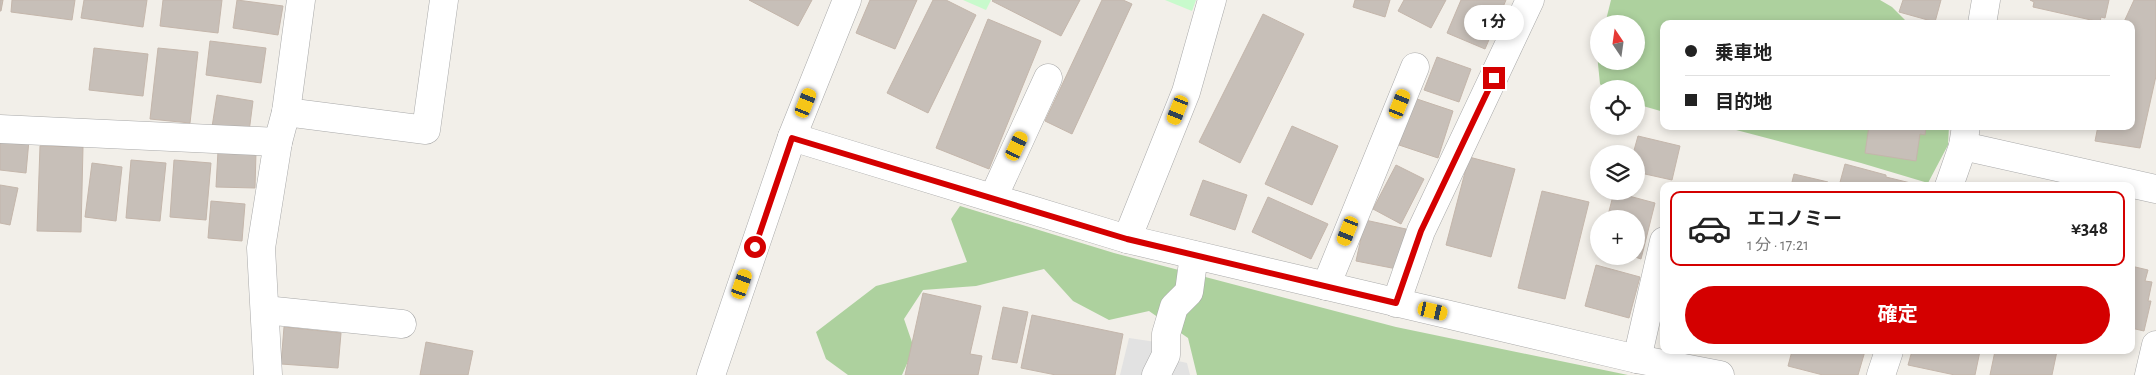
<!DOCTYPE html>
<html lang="ja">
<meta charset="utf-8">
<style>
body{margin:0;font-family:"Alegreya Sans","Noto Sans JP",sans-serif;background:#f2f2f2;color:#222;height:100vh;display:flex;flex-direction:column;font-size:19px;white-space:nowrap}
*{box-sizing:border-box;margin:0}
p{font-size:16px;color:#767676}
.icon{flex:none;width:28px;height:28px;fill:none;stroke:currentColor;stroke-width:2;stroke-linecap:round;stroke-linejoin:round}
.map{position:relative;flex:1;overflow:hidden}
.sheet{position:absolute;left:1660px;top:182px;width:475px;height:172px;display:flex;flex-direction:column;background:#fff;border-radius:10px;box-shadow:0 2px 8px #0003}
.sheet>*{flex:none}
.banner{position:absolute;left:1660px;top:20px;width:475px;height:110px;border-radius:10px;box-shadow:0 2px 8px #0003;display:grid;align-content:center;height:110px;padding:0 25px;background:#fff}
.needle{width:32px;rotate:347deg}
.fabs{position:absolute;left:1590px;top:15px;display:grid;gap:10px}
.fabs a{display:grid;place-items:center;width:55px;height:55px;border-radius:50%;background:#fff;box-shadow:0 2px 8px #0003;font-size:25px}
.end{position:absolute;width:22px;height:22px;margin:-11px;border:6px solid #d40000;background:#fff;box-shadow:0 0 0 2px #fff}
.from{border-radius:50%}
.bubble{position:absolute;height:35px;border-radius:18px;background:#fff;box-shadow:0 2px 8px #0003;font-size:16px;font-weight:700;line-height:35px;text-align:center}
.car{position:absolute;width:15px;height:30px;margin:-15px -8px;border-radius:6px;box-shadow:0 0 4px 1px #0007;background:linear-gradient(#f5c518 24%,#345 0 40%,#f5c518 0 76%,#345 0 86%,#f5c518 0)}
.banner b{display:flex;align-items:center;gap:18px;height:48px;font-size:19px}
.banner b+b{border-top:1px solid #e0e0e0}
.banner i{width:12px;height:12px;background:#222}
ul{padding:9px 0 0;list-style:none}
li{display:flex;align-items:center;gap:15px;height:75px;margin:0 10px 8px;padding:0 15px;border:2px solid transparent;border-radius:10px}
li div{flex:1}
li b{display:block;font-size:19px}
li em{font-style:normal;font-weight:700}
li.active{border-color:#d40000}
li>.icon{width:45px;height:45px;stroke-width:1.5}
.primary-button{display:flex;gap:10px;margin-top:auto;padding:10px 25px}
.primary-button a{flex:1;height:58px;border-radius:30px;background:#d40000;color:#fff;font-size:20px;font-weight:700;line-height:58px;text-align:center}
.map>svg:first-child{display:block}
.forest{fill:#add19e}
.park{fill:#c8facc}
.parking{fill:#e2e2e2}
.building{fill:#c7bfb8;stroke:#c4b6ab}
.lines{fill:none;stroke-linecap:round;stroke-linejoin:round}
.minor-casing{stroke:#a9a9a9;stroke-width:29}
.minor{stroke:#fff;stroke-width:28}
.route{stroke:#d40000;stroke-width:6}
</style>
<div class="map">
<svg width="2156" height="375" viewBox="0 0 2156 375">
<rect width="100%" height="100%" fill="#f2efe9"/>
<g class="forest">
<path d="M1611 0H1880L1892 7 1909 24H1664V112L1636 104V89H1605L1600 84 1597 54 1599 47V61H1636V24H1605Z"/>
<path d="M1721 126H1949L1948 145 1928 183 1861 163Z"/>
<path d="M960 206 1114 253 1396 327 1628 375H1197L1188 338 1149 311 1109 320 1073 301 1044 269 976 286 923 290 904 319 914 348 902 375H848L826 359 816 332 876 286 967 262 951 219Z"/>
</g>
<g class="park">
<path d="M963 0H991L986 10Z"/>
<path d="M1165 0H1196L1192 11Z"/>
</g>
<g class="parking">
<path d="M1129 338 1156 342 1147 375H1120Z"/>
<path d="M1174 360 1187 363 1190 375H1172Z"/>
</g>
<g class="building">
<path d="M0 0H3L1 11H0Z"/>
<path d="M12 0H75L72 20 11 12Z"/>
<path d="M84 0H147L143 27 81 18Z"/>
<path d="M163 0H222L218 33 160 26Z"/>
<path d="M237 0 283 6 278 35 233 28Z"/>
<path d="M749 0H812L798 26Z"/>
<path d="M870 0H917L895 49 856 33Z"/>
<path d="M933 0H946L976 15 928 113 887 93Z"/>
<path d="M993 0H1080L1061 36 992 1Z"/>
<path d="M1102 0H1123L1132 4 1072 134 1045 121Z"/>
<path d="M1355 0H1390L1385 17 1353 7Z"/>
<path d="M1404 0H1446L1431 28 1398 11Z"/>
<path d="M1461 0H1506L1485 49 1447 33Z"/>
<path d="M1903 0H1941L1935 22 1899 12Z"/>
<path d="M2030 0H2109L2105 18 2101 17 2100 22 2033 7 2034 2Z"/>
<path d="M2134 0H2156V76L2140 148 2095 141 2098 126H2131V24H2123Z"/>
<path d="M1263 14 1304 34 1240 163 1199 142Z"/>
<path d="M988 19 1041 41 989 169 936 148Z"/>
<path d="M210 41 266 48 261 83 206 75Z"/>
<path d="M94 48 148 54 143 96 89 90Z"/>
<path d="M158 48 198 52 190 123 150 119Z"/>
<path d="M1437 57 1471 69 1459 102 1424 90Z"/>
<path d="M217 95 253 101 249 132 212 127Z"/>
<path d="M1414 98 1453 111 1438 158 1399 145Z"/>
<path d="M1292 126 1338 146 1312 205 1265 184Z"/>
<path d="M1869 126H1926L1925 135 1920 134 1916 161 1865 153Z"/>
<path d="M1638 136 1680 146 1672 180 1636 172V154H1633Z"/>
<path d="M0 137 29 140 26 173 0 170Z"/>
<path d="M40 146 83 147 81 232 37 231Z"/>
<path d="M218 151 256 152 255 188 216 187Z"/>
<path d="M1469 157 1515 169 1491 257 1446 245Z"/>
<path d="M131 160 166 163 160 221 126 218Z"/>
<path d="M174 160 211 163 206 220 170 217Z"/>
<path d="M92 163 122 167 116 221 85 217Z"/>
<path d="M1845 164 1886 175V177L1923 186H1839Z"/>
<path d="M1396 165 1424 179 1401 224 1373 209Z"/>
<path d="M1794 174 1828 182 1827 186H1791Z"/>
<path d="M1203 180 1247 195 1235 230 1190 215Z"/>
<path d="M0 185 18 188 10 225 0 223Z"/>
<path d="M1542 191 1589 202 1565 299 1518 288Z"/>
<path d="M1614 192 1655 203 1641 259 1632 256H1636V219H1607Z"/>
<path d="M1268 197 1328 224 1311 259 1252 232Z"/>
<path d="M211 201 245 204 242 241 208 238Z"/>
<path d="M1365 220 1406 229 1397 269 1356 261Z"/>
<path d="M1596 265 1640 277 1629 318 1585 306Z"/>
<path d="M2131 266 2148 270 2145 281 2152 282 2148 301H2151L2144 331 2131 328Z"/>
<path d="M923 293 981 306 970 354 982 356 978 375H905Z"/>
<path d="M1003 307 1028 312 1017 363 992 359Z"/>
<path d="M1032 315 1123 334 1115 375H1056L1021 368Z"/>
<path d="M284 327 341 333 338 368 281 364Z"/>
<path d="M426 342 473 351 468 375H420Z"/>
<path d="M1792 351H1865L1858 375H1823L1788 366Z"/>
<path d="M1912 351H1980L1975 375H1955L1908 365Z"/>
<path d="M1995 351H2057L2052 375H1990Z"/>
</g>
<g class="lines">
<defs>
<g id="minor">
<path d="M1982 24 1986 0"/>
<path d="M286 112 426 130 444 0"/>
<path d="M0 129 278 142"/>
<path d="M792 137 1127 239 1637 359 1720 375"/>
<path d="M1963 146 2156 189"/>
<path d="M1949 186 1963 146 1966 126"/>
<path d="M993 198 1048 78"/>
<path d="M1127 239 1186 92 1212 0"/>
<path d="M1326 286 1415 67"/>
<path d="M1396 303 1421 231 1530 0"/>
<path d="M265 310 402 324"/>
<path d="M1637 359 1664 241"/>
<path d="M268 375 261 248 278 142 286 112 301 0"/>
<path d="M711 375 792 137 847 0"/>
<path d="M1156 375 1166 355V334L1174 307 1189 292 1194 255"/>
<path d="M1881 375 1889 351"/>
<path d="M2149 375 2156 345"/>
</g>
</defs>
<use href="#minor" class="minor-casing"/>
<use href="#minor" class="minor"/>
</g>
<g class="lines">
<path class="route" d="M755 247 792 138 1127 239 1396 303 1421 231 1494 78"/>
</g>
</svg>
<div class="fabs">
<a><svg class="needle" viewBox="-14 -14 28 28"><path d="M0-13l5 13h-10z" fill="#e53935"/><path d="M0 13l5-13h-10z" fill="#767676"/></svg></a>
<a><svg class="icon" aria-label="locate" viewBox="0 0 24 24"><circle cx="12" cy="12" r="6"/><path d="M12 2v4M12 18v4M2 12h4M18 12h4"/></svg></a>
<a><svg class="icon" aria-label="layers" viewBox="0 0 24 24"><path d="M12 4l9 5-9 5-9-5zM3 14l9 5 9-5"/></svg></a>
<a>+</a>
</div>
<i class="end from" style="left:755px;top:247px"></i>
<i class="end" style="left:1494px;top:78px"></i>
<div class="bubble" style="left:1464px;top:5px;width:60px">1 分</div>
<i class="car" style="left:806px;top:103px;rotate:22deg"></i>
<i class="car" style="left:1400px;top:104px;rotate:22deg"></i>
<i class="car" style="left:1178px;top:110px;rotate:202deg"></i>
<i class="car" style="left:1017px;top:146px;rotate:25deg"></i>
<i class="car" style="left:1348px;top:231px;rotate:202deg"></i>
<i class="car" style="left:742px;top:284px;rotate:19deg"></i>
<i class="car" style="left:1433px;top:311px;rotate:103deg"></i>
<div class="banner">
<b><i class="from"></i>乗車地</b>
<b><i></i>目的地</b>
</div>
<section class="sheet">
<ul>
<li class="active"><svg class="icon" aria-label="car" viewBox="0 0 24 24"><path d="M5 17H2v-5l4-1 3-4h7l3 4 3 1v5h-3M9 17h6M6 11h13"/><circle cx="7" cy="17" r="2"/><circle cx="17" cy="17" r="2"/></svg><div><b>エコノミー</b><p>1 分 · 17:21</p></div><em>¥348</em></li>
</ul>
<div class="primary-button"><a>確定</a></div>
</section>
</div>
